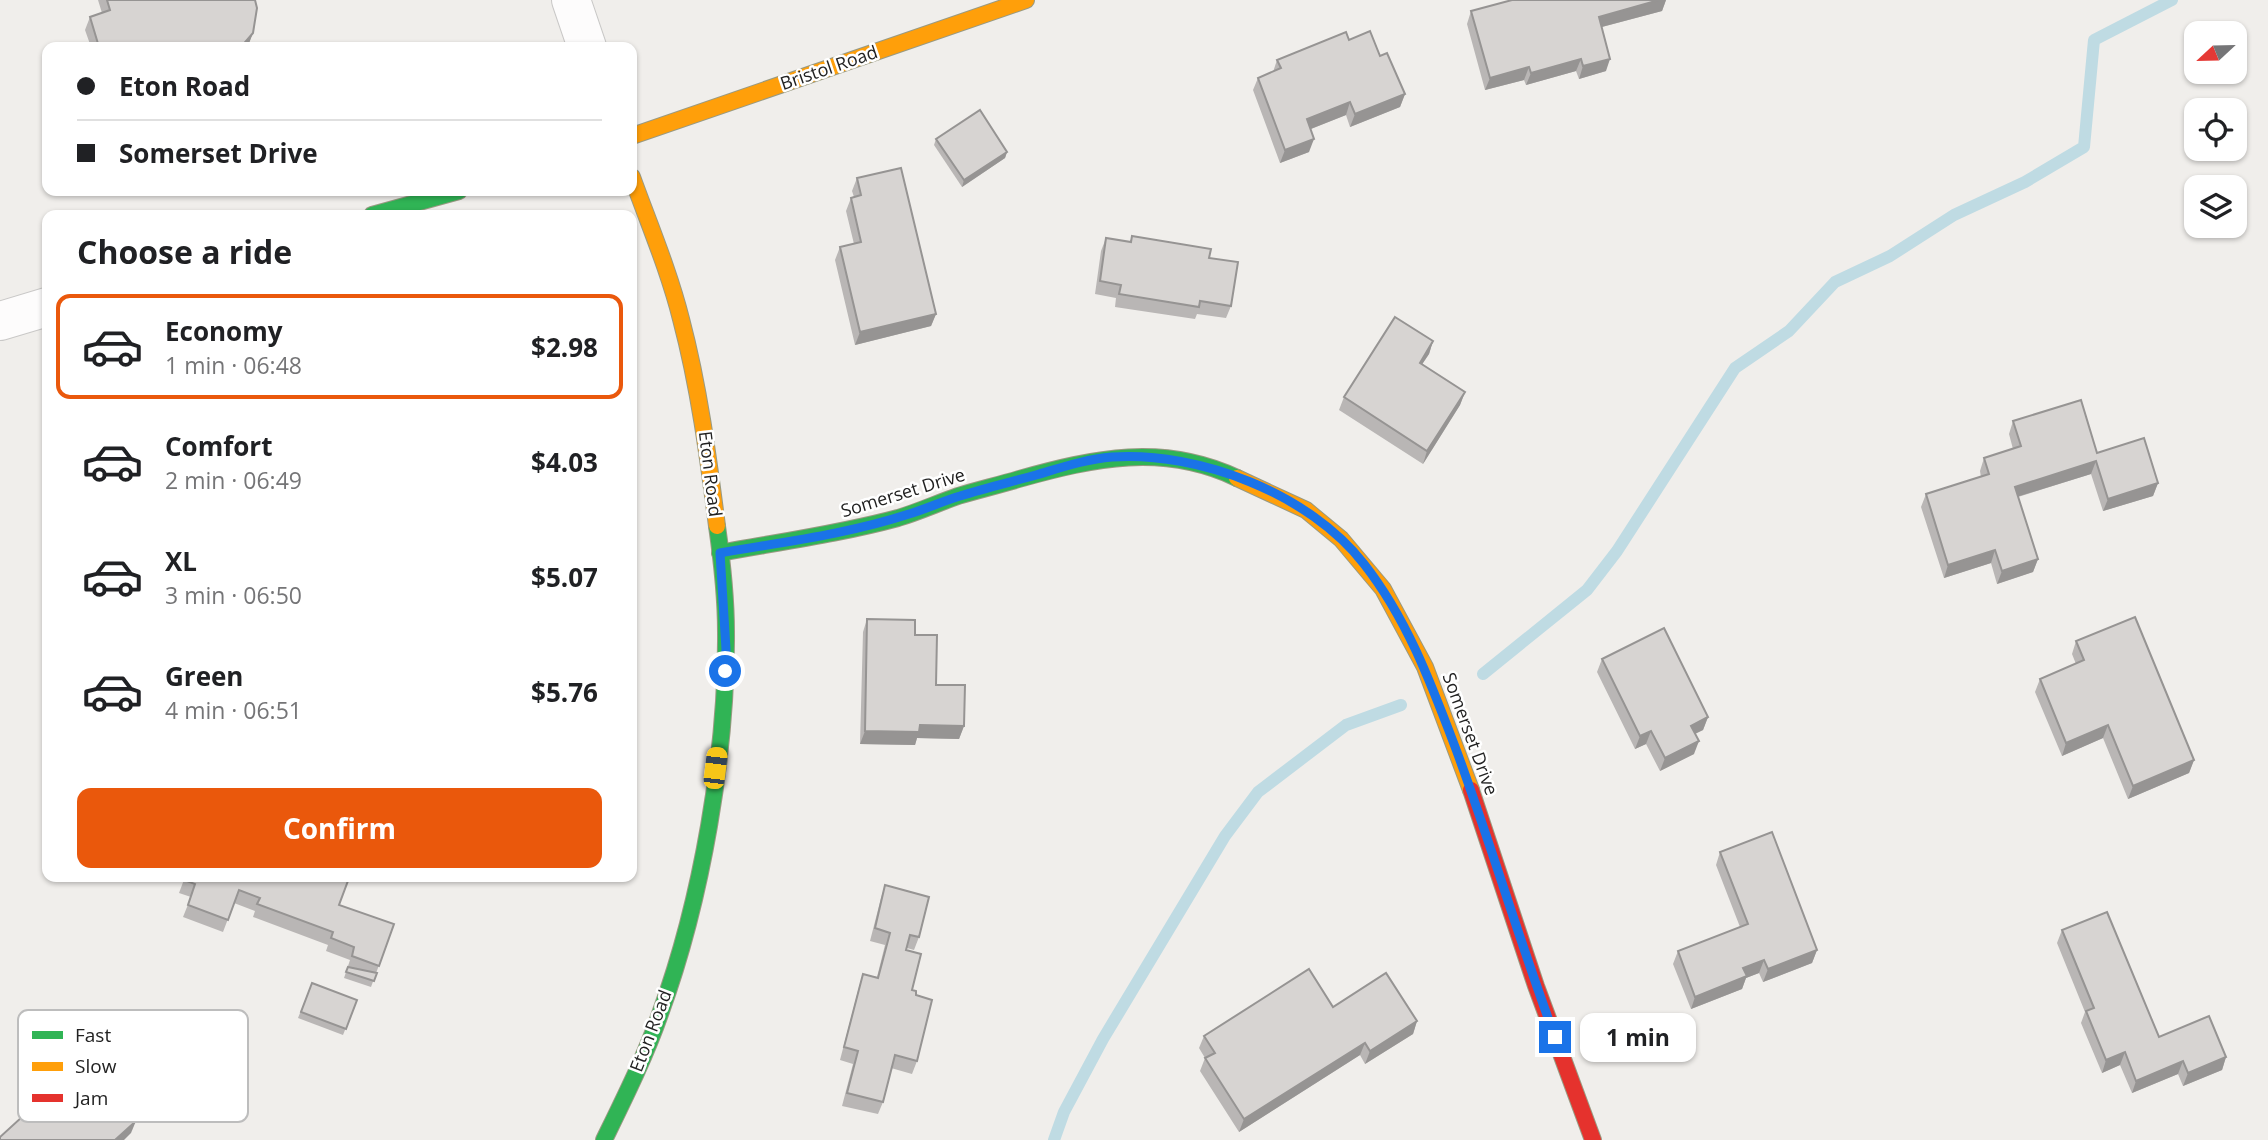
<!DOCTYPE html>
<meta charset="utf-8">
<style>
body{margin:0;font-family:"Open Sans",sans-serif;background:#f6f6f6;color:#202124;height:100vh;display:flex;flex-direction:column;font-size:26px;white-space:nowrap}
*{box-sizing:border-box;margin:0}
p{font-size:23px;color:#757577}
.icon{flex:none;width:38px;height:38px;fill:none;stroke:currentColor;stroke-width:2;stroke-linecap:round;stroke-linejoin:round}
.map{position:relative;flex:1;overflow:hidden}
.sheet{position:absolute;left:42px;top:210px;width:595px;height:672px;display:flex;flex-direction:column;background:#fff;border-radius:14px;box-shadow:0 2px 5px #0004}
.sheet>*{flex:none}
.hud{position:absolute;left:42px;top:42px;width:595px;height:154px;border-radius:14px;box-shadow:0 2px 5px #0004;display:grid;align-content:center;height:154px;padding:0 35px;background:#fff}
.needle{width:46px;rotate:248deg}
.buttons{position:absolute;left:2184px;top:21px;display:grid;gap:14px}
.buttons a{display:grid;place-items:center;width:63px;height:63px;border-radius:14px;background:#fff;box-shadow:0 2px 5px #0004;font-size:35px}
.end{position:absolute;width:32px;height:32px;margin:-16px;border:9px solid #1a73e8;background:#fff;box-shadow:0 0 0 4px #fff}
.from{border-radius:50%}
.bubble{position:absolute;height:49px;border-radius:14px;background:#fff;box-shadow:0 2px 5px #0004;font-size:23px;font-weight:700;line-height:49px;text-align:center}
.car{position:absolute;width:21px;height:42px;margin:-21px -10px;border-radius:9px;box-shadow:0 0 5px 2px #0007;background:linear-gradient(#f5c518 24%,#345 0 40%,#f5c518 0 76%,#345 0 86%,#f5c518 0)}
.hud b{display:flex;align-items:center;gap:24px;height:66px;font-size:26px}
.hud b+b{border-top:2px solid #e0e0e0}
.hud i{width:18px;height:18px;background:#202124}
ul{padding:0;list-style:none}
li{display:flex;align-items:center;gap:21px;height:105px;margin:0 14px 10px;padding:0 21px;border:4px solid transparent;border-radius:14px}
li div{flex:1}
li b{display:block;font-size:26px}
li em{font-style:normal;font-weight:700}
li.selected{border-color:#ea580c}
li>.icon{width:63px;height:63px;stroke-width:1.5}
h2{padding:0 35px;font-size:32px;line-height:84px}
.primary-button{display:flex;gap:14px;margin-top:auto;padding:14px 35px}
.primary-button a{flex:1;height:80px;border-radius:14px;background:#ea580c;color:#fff;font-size:28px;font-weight:700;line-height:80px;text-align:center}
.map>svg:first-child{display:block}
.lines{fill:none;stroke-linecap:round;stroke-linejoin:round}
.stream{stroke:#bfdbe3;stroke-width:12}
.street-casing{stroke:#c9c8c7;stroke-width:40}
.fast-casing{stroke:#999a82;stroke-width:18}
.slow-casing{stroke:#999a82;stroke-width:18}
.jam-casing{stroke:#999a82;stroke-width:18}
.street{stroke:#fdfcfc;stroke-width:38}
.fast{stroke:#30b455;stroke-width:16}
.slow{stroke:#ff9f0a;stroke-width:16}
.jam{stroke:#e5322d;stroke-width:16}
.wall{fill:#b9b6b5}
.shaded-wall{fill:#969493}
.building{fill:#d7d4d2;stroke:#969493;stroke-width:2}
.route{stroke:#1a73e8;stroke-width:9}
.labels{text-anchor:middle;stroke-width:5;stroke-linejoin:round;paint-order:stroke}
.street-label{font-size:18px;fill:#222;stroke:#fff}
.key{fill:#fff;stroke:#bdbdbd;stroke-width:2}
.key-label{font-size:19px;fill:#222}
</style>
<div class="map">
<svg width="2268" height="1140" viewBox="0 0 2268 1140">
<rect width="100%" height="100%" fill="#f0eeeb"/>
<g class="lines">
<g class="stream">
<path d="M1483 674 1587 590 1617 551 1735 368 1789 331 1835 282 1890 256 1954 215 2025 182 2084 147 2094 40 2172 0"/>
<path d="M1054 1140 1064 1112 1103 1039 1225 836 1258 792 1346 725 1401 705"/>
</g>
<defs>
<g id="street">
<path d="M571 0 587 47"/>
<path d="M0 321 47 307"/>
</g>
<g id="fast">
<path d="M372 215 459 191"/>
<path d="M720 553C779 542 839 534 898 518 918 512 938 503 958 496 978 490 999 485 1019 479 1094 458 1163 443 1237 478"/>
<path d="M604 1140C624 1099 645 1057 660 1014 702 899 727 753 726 632 726 596 722 561 717 526"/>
</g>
<g id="slow">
<path d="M632 136 1026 0"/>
<path d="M632 177C649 224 669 271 681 319 699 387 708 456 717 526"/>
<path d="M1237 478 1306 510 1341 539 1383 589 1425 667 1471 790"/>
</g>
<path id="jam" d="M1471 790 1536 986 1593 1140"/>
</defs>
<use href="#street" class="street-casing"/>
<use href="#fast" class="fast-casing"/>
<use href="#slow" class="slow-casing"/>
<use href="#jam" class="jam-casing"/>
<use href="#street" class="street"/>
<use href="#fast" class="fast"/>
<use href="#slow" class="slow"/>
<use href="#jam" class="jam"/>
</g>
<g class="wall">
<path d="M98 0H255L253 33 247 47H91L85 30 90 17 102 13Z"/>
<path d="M1512 0H1666L1662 11 1602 27 1606 71 1579 79 1576 71 1526 85 1524 80 1485 90 1467 24 1471 11Z"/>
<path d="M1349 40 1380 56 1405 94 1400 107 1350 127 1346 115 1311 129 1309 152 1280 163 1253 90 1258 78 1273 72 1277 60Z"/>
<path d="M936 139 1007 152 1005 158 962 187 934 145Z"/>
<path d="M857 178 936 314 931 326 855 345 835 260 840 247 854 244 846 211 851 198 854 197 852 191Z"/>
<path d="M1132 236 1209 258 1231 306 1226 318 1197 314 1195 319 1115 307 1116 298 1095 294 1101 251 1106 238 1130 242Z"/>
<path d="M1433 341 1429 354 1422 364 1465 392 1460 405 1423 464 1339 410 1344 397Z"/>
<path d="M2013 421 2097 453 2158 483 2153 496 2103 511 2091 474 2018 497 2038 559 2033 572 1997 584 1991 563 1944 578 1921 507 1926 494 1981 477 1980 471 1984 458 2013 449 2009 434Z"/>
<path d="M867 619 915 635 936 685 964 726 959 739 917 738 915 745 860 744 863 632Z"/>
<path d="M2076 641 2194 760 2189 773 2128 799 2103 738 2062 756 2035 692 2040 679 2076 664 2072 654Z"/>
<path d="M1602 659 1708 717 1703 730 1695 734 1694 754 1660 771 1646 744 1635 749 1597 672Z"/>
<path d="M1720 852 1817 950 1812 963 1763 982 1759 973 1746 978 1742 989 1691 1009 1673 964 1678 951 1740 927 1716 865Z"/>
<path d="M185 877 339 905 394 924 371 987 344 978 350 960 326 951 328 945 253 917 255 911 234 903 223 932 183 917 191 897 179 893Z"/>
<path d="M885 885 919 937 914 950 907 948 906 950 912 990 916 995 917 1061 912 1074 891 1068 883 1102 878 1114 842 1106 853 1064 840 1060 859 987 863 974 877 977 885 945 870 941 881 898Z"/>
<path d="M2062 930 2159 1037 2226 1057 2222 1070 2183 1086 2178 1074 2132 1093 2120 1065 2102 1073 2081 1023 2085 1012 2057 943Z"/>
<path d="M312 983 357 1000 343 1035 298 1018Z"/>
<path d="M1333 1007 1417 1021 1413 1034 1365 1064 1360 1055 1239 1132 1200 1071 1205 1058 1199 1048 1204 1036Z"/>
</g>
<g class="shaded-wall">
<path d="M1659 0H1666L1662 11 1594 29 1599 17Z"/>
<path d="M253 33 248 46 247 47H241Z"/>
<path d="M1581 59 1576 71 1526 85 1531 73Z"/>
<path d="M1610 59 1606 71 1579 79 1583 66Z"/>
<path d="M1529 67 1524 80 1485 90 1490 78Z"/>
<path d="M1405 94 1400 107 1350 127 1355 114Z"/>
<path d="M1350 102 1346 115 1303 132 1307 119Z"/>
<path d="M1314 139 1309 152 1280 163 1285 150Z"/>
<path d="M1007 152 1005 158 962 187 964 180Z"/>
<path d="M936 314 931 326 855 345 860 332Z"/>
<path d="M1433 341 1429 354 1415 375 1420 363Z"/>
<path d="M1465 392 1460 405 1423 464 1427 451Z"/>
<path d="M2096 461 2091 474 2010 499 2015 487Z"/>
<path d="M2158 483 2153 496 2103 511 2108 499Z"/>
<path d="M1995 550 1991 563 1944 578 1948 565Z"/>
<path d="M2038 559 2033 572 1997 584 2002 571Z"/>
<path d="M1708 717 1703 730 1686 738 1691 726Z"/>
<path d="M920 725 964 726 959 739 917 738 915 745 860 744 865 731Z"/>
<path d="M2108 725 2103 738 2062 756 2066 743Z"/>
<path d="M1651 731 1646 744 1635 749 1640 736Z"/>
<path d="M1699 741 1694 754 1660 771 1665 758Z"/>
<path d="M2194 760 2189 773 2128 799 2133 786Z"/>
<path d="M1817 950 1812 963 1763 982 1768 969Z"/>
<path d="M1764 960 1759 973 1746 978 1742 989 1691 1009 1695 997 1743 968Z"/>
<path d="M1417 1021 1413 1034 1365 1064 1370 1051Z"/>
<path d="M1365 1043 1360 1055 1239 1132 1244 1119Z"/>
<path d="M2125 1052 2120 1065 2102 1073 2106 1060Z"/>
<path d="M2226 1057 2222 1070 2183 1086 2188 1073Z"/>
<path d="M2183 1061 2178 1074 2132 1093 2136 1081Z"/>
<path d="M177 1068 172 1081 124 1125 128 1112Z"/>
<path d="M136 1121 131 1133 124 1140H115Z"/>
</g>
<g class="building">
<path d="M107 0H255L257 8 253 33 241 47H99L90 17 110 10Z"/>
<path d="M1512 0H1659L1599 17 1610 59 1583 66 1581 59 1531 73 1529 67 1490 78 1471 11Z"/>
<path d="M1370 31 1380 56 1387 53 1405 94 1355 114 1350 102 1307 119 1314 139 1285 150 1258 78 1281 68 1277 60 1346 32 1349 40Z"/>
<path d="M980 110 1007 152 964 180 936 139Z"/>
<path d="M901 168 936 314 860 332 840 247 861 242 851 198 861 195 857 178Z"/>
<path d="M1132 236 1211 249 1209 258 1238 262 1231 306 1200 301 1199 307 1119 294 1121 285 1100 281 1106 238 1131 242Z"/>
<path d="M1395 317 1433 341 1420 363 1465 392 1427 451 1344 397Z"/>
<path d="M2081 400 2097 453 2144 438 2158 483 2108 499 2096 461 2015 487 2038 559 2002 571 1995 550 1948 565 1926 494 1989 474 1984 458 2021 446 2013 421Z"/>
<path d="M2135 617 2194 760 2133 786 2108 725 2066 743 2040 679 2084 660 2076 641Z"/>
<path d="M867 619 915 620V635H937L936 685H965L964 726 920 725 919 732 865 731Z"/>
<path d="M1664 628 1708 717 1691 726 1699 741 1665 758 1651 731 1640 736 1602 659Z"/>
<path d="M1772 832 1817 950 1768 969 1764 960 1743 968 1747 976 1695 997 1678 951 1748 924 1720 852Z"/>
<path d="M185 877H346L349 878 339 905 394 924 379 966 352 956 354 947 331 938 333 932 257 904 260 898 239 890 228 920 188 905 195 884 184 880Z"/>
<path d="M885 885 929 897 919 937 910 935 906 950 921 954 912 990 916 991V995L932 1000 917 1061 895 1055 883 1102 847 1093 858 1051 844 1047 863 974 878 978 890 933 875 928Z"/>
<path d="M2107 912 2159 1037 2209 1016 2226 1057 2188 1073 2183 1061 2136 1081 2125 1052 2106 1060 2086 1011 2094 1008 2062 930Z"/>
<path d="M348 967 377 973 374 981 346 972Z"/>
<path d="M1309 969 1333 1007 1386 973 1417 1021 1370 1051 1365 1043 1244 1119 1205 1058 1215 1053 1204 1036Z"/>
<path d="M312 983 357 1000 346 1029 301 1012Z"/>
<path d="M144 1032 177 1068 128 1112 136 1121 115 1140H0V1137L114 1033 127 1047Z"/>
</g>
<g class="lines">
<path class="route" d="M725 671 726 649 720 553C783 542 848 534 909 514 926 509 943 501 960 496 985 488 1011 482 1036 475 1060 468 1086 459 1112 457 1199 451 1310 494 1364 564 1408 620 1432 686 1457 752 1492 847 1520 943 1555 1037"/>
</g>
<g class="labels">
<g class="street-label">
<text transform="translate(829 68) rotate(-19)" y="6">Bristol Road</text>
<text transform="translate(710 474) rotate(83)" y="6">Eton Road</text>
<text transform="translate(903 493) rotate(-17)" y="6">Somerset Drive</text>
<text transform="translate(1470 734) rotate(70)" y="6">Somerset Drive</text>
<text transform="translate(651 1031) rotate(-69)" y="6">Eton Road</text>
</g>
</g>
<rect x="18" y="1010" width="230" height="112" rx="10" class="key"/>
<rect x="32" y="1031" width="31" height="8" fill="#30b455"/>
<rect x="32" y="1062" width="31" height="9" fill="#ff9f0a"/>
<rect x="32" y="1094" width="31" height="8" fill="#e5322d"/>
<g class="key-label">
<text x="75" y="1042">Fast</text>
<text x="75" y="1073">Slow</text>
<text x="75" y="1105">Jam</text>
</g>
</svg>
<div class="buttons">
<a><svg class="needle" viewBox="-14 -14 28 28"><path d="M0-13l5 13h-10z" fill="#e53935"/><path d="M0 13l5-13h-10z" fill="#757577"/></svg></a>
<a><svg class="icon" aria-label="locate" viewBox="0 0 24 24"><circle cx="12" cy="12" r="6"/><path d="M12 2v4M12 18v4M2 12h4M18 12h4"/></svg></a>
<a><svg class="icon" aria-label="layers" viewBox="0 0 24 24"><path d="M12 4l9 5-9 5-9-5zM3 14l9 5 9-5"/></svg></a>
</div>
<i class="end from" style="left:725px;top:671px"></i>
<i class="end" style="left:1555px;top:1037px"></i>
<div class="bubble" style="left:1580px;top:1013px;width:116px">1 min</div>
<i class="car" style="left:715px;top:768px;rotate:7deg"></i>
<div class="hud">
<b><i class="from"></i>Eton Road</b>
<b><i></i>Somerset Drive</b>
</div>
<section class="sheet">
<h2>Choose a ride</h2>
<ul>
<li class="selected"><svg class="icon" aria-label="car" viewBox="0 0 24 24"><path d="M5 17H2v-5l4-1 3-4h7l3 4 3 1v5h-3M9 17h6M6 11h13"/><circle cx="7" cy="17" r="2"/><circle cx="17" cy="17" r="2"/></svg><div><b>Economy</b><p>1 min · 06:48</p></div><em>$2.98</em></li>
<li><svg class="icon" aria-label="car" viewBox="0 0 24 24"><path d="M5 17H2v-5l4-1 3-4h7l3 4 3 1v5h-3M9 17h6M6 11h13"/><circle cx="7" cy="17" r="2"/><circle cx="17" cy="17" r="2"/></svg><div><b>Comfort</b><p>2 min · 06:49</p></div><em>$4.03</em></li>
<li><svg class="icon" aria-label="car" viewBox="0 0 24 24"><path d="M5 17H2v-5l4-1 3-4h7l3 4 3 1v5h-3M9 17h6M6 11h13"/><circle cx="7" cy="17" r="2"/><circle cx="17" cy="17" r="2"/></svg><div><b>XL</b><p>3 min · 06:50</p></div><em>$5.07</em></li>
<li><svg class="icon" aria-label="car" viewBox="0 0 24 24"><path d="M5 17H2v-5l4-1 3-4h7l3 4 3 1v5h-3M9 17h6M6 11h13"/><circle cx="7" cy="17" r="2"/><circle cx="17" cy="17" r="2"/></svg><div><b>Green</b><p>4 min · 06:51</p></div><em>$5.76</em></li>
</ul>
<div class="primary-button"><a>Confirm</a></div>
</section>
</div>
